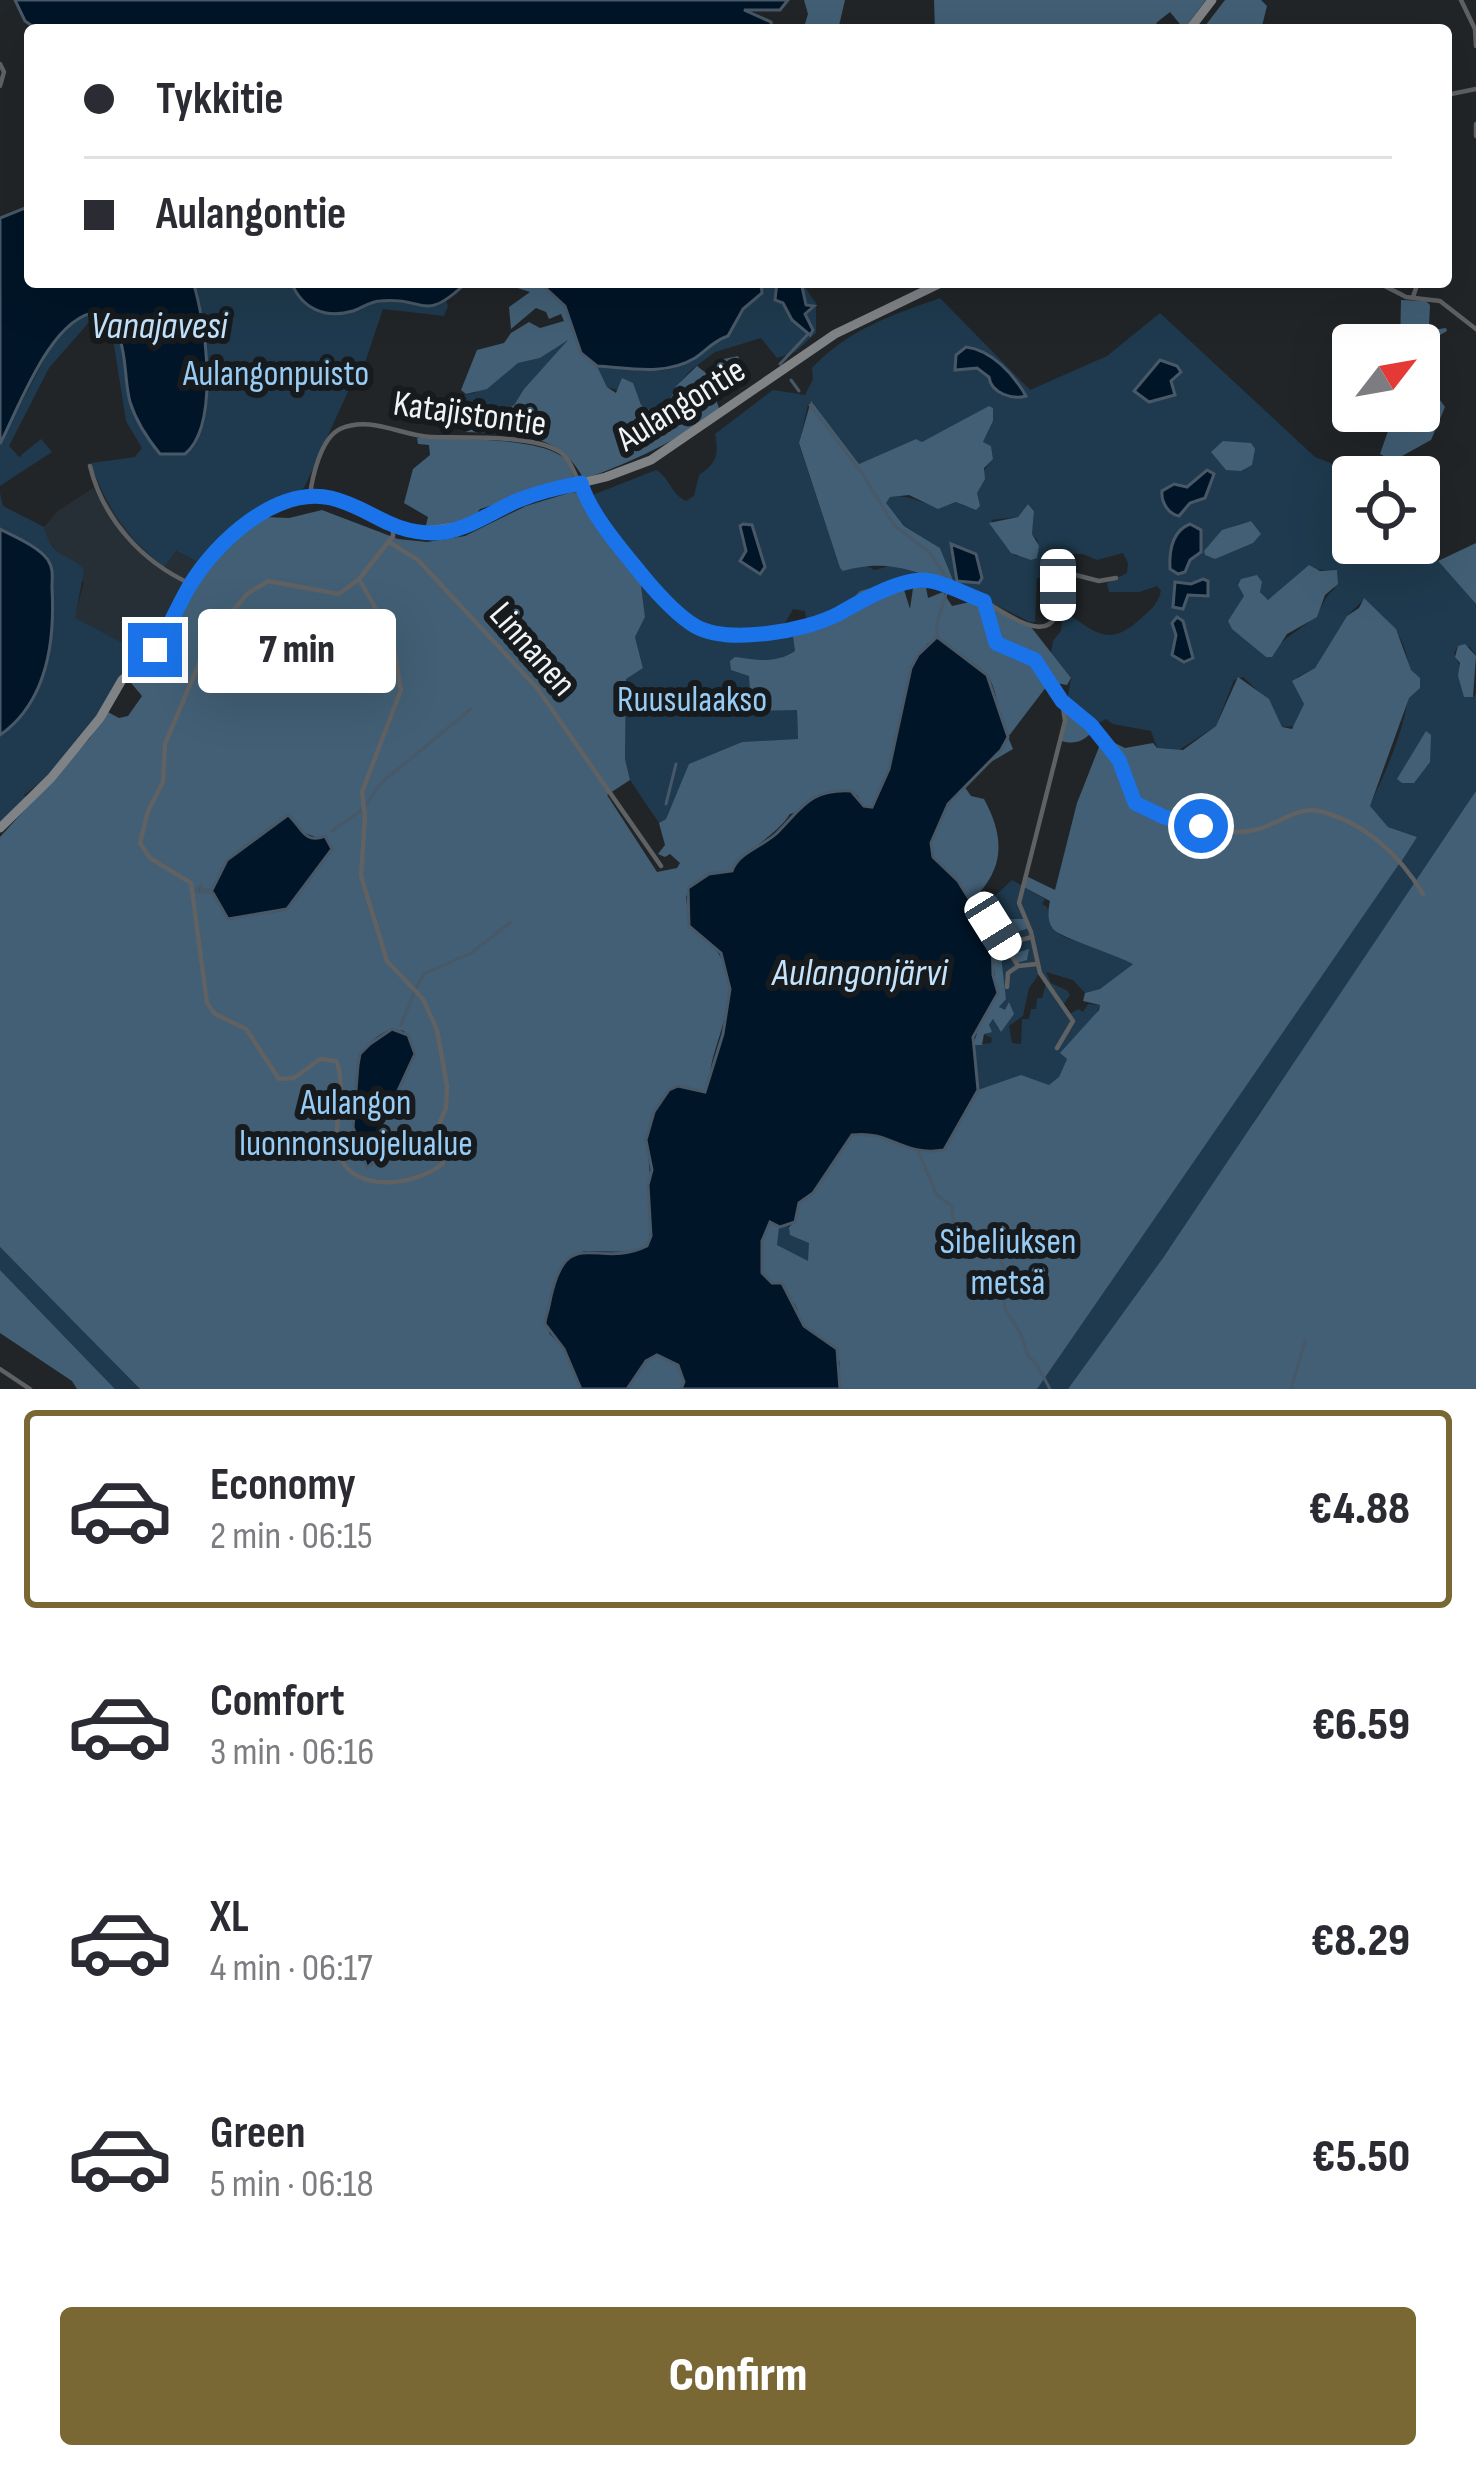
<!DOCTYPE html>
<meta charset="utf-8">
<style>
body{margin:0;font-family:"Sofia Sans Condensed",sans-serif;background:#f2f2f3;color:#2b2b33;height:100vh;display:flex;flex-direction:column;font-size:45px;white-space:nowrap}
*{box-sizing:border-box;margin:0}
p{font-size:39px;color:#7c7c81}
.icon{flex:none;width:66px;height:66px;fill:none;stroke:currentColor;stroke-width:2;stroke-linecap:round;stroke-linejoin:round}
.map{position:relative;height:1389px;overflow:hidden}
.details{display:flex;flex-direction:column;background:#fff;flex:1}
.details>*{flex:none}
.banner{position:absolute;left:24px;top:24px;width:1428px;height:264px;border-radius:12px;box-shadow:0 12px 48px #0002;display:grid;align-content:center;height:264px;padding:0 60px;background:#fff}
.needle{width:78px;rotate:59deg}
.tools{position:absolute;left:1332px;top:324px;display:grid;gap:24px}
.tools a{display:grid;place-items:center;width:108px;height:108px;border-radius:12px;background:#fff;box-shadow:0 12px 48px #0002;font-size:60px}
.end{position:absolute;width:54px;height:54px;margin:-27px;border:15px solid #1a73e8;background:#fff;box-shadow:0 0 0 6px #fff}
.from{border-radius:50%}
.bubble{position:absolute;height:84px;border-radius:12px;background:#fff;box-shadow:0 12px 48px #0002;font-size:39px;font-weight:800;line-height:84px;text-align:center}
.car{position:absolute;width:36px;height:72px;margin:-36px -18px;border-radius:15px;box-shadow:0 0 9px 3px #0007;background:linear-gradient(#fff 24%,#345 0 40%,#fff 0 76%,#345 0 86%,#fff 0)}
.banner b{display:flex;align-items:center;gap:42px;height:114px;font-size:45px}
.banner b+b{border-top:3px solid #e1e1e2}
.banner i{width:30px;height:30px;background:#2b2b33}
ul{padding:21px 0 0;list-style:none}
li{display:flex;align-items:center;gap:36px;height:198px;margin:0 24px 18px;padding:0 36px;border:6px solid transparent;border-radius:12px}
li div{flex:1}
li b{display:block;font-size:45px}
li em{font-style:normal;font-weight:800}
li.current{border-color:#796833}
li>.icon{width:108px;height:108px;stroke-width:1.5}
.primary-button{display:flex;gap:24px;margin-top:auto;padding:24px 60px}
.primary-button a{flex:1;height:138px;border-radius:12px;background:#796833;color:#fff;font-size:48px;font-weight:800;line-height:138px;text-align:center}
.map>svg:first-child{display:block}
.built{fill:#262f36}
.green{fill:#1f3a4e;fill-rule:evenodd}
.forest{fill:#425f75;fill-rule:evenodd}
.water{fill:#001528;stroke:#485866;stroke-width:3}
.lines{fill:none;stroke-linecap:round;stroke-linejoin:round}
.stream{stroke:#485866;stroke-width:3}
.street{stroke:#5f6163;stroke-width:4.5}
.secondary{stroke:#808386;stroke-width:9}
.route{stroke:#1a73e8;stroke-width:15}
.labels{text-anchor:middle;stroke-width:12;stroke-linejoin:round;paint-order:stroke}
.park-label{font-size:36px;fill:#96ccf5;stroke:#171b1e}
.street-label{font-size:36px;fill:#f1f4f7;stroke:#171b1e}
.water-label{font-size:39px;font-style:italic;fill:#c4e4fd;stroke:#171b1e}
</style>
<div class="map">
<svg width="1476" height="1389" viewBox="0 0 1476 1389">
<rect width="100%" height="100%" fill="#212528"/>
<path class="built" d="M93 488 164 566 175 551 204 565 158 643H123L74 618 84 583 47 539 44 527 58 511Z"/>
<g class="green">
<path d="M193 282H291L295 292 320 312 342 313 377 301 438 306 446 301 448 306 444 316 383 309 359 380 351 385 304 488 277 502 204 565 176 551 164 567C129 539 104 505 91 463L135 457 142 448 126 421 113 339 90 321 49 368 9 446 19 457 41 439 52 452 0 486V444L58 333 82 314 97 312C128 333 125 369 131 403L201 305Z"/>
<path d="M761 282H777L792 320 804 314 809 306H805L801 282 816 303V333L795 352 777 358 761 338 715 352 691 370 676 386 665 412 659 414 641 405 635 395 607 387 597 366C620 367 656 376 677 367 696 359 708 342 728 336L743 309 762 293Z"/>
<path d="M940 298 1030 390 1107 356 1160 313 1315 457 1365 477H1353V543L1419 540 1476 604V656L1470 647 1458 646 1454 653 1473 697 1476 694V792L1399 911 1254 1121 1197 1389H840L783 1284 770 1222 789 1227 908 1151 924 1153 944 1150 978 1090 973 1045 991 1043 992 1038 983 1034 994 1018 998 1029 1008 1004 1005 1011 999 1008 1005 998 999 939 984 906 1012 880 1045 899 1042 904 1047 907 1052 928 1062 936 1134 963 1100 989 1085 993 1073 980 1046 972 1051 983 1068 991 1070 995 1063 1005 1070 1014 1078 1009 1083 1012 1088 1004 1100 1005 1093 1020 1061 1053 1067 1059 1059 1077 1146 1230 1417 837 1388 827 1369 807C1391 760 1424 692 1402 642 1396 626 1376 611 1364 599L1347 616 1315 668 1297 677 1304 704 1296 726 1281 727 1259 692 1243 677 1234 680 1216 726 1176 752 1157 748 1151 731 1113 724 1106 719 1099 723 1067 702 1071 678 1051 653 1053 641 1061 631 1063 611C1093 629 1106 649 1138 621 1149 611 1157 606 1161 591L1157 586 1139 592H1109L1107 583 1127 573 1128 563 1123 553 1097 560 1083 554H1070L1053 579 1037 578 1035 622H1030L955 585 940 548 905 526 885 503 890 497C916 492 931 515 957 502L967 507C978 492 980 471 993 459L991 446 983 442 993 421 922 442 916 439 859 464 811 402 808 404 799 444 840 568 844 571 864 565 875 570 896 564 935 576 936 580C884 568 852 606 807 622L805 611 793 609 784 625C702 646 666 606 623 541 612 526 597 514 590 496L656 470C670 478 670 493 686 501L694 496 699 475C717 463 719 455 715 434L773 390 805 395 813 379 812 368C847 330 892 315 940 298ZM1028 504 1034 510 1032 534 1038 541 1025 556H1015L991 520 1018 517ZM1251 521 1260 536 1214 559C1213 532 1227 527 1251 521ZM1314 569 1333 571 1335 589C1322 597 1323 611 1312 619 1294 634 1283 639 1266 657L1229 622 1244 596 1262 582 1260 591 1267 600C1288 590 1289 575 1314 569ZM1018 919 1028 928 1012 934 1019 952 1029 950 1016 962 1011 943 1006 944 991 920ZM1039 974 1046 984 1042 998H1037L1036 1009H1031L1029 1019H1022L1021 1044 1012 1043 1009 1026 1023 1016 1029 988Z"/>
<path d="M573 335 524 389 514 405 475 426 463 395 474 393 518 363 540 358Z"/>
<path d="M0 493 3 506 44 527C53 562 70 552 84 570L75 618 123 643 129 644 138 632 158 643 45 779 24 795 26 798 0 823V735C46 702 54 640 53 589 53 585 54 573 52 570 44 550 17 539 0 529Z"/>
<path d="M645 581C709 642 706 635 792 630L795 651 775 661 748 660 751 710H797L798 740 742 742 690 764 666 819 659 823 630 780 625 759 626 678 643 667 635 637 645 617 641 585Z"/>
<path d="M0 1247 140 1389H115L0 1270Z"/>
</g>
<g class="forest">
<path d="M804 0H845L838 30 805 24 808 14Z"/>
<path d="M934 0H1206L1184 29 1170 12 1156 23 1162 30H935Z"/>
<path d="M1225 0H1261L1267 6 1261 30H1202Z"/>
<path d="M516 282H539L565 306 581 353 597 366 607 387 616 393 622 378 633 383 641 405 658 414 665 412 676 386 697 366 706 373 719 360 738 356 746 374 743 383 714 394 720 411C672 442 638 460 584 479 557 430 517 435 466 432L514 405 524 389 568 340 540 358 518 363 487 389 466 394 461 390 477 350 504 343 511 333 529 322 540 328 564 321 561 314 549 319 546 312 536 308 511 329 509 307 530 292 508 285Z"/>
<path d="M1401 300 1426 301 1430 305 1429 326 1433 330 1446 328 1447 331 1419 347 1400 345Z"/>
<path d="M1419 371 1445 407 1431 440 1393 461 1380 454 1395 411H1419Z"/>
<path d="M811 401 859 464 916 439 922 442 989 406 993 408V421L983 442 991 446 993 459 984 468 985 479 977 493 980 506 976 510 956 502 938 509 909 495 890 497 886 503 904 526 940 548 955 585C913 572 890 558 843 571L840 568 799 443Z"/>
<path d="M417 438C450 439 536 437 561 456 570 462 571 470 575 480L480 509C470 526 444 527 425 529L428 517 404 503 413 469 430 455 429 445 418 444Z"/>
<path d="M1223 441 1251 443 1255 449 1252 465 1241 471 1226 470 1211 452Z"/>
<path d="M572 492 581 493 645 581 641 585 645 617 635 637 643 668 626 679 625 759 630 780 607 795 657 872 677 868 680 863 670 854 665 857 658 854 665 845 659 823 666 819 689 764 742 742 798 739 797 710 751 711 749 676 731 670 730 661 735 657C757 660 775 664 795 651L792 630 836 620 849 610 848 603 860 591 901 580 910 609 913 588 926 587 928 598 943 592 952 606 979 600 1031 627 1071 678 1067 685 1050 682 1008 737 1013 749 984 766 1001 750C1001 729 999 690 987 675 976 662 959 659 949 644L928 643 911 668 889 769 872 807 864 806 857 795 790 814C774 839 740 852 732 871L710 874 686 896 689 926C745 964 731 998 714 1054 710 1067 710 1080 705 1092H693L646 1140C650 1161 655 1226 647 1246L634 1252 583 1251 549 1307V1333L564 1349 581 1389H140L0 1247V837L90 738 106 711 119 718 128 716 142 696 127 678 158 654 186 602 220 552 264 517 289 518 322 510 398 539 427 542 465 536 526 506ZM288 815 299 831 321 839 327 855 282 911 228 919 212 893H198L201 886V890H212L227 860ZM392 1029 404 1031 413 1059 396 1095 383 1105 381 1141 372 1166 360 1153 358 1065C362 1048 375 1035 392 1029Z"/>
<path d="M1028 504 1034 511 1032 534 1039 546 1037 558 1031 560 1011 553 989 523 1018 517Z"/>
<path d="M1251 521 1261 534 1253 543 1215 559 1205 555 1204 551 1222 530Z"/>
<path d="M1476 543V604L1438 561Z"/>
<path d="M1309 565 1320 571 1337 570 1338 584 1325 595 1317 617 1287 634 1272 657H1266L1232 629 1228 621 1244 596 1238 585 1241 579 1257 575 1262 582 1260 592 1268 600Z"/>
<path d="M1364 598 1396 629 1411 670 1420 678V688L1409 698 1370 806 1388 827 1417 837 1401 862 1377 840 1399 864 1037 1389H840V1362L823 1338 804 1326 795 1304 761 1273 762 1241 770 1222 779 1227 777 1245 808 1261 809 1243 790 1235 789 1227 795 1222 799 1203 813 1193 852 1135H881L944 1150 978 1090 1021 1075 1049 1085 1059 1077 1067 1059 1060 1053 1099 1010 1100 1005 1083 1001 1085 993 1100 989 1133 964C1119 956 1059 937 1053 929 1047 921 1048 910 1050 901L1022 886 1024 875 1055 890 1077 803 1103 737 1125 748 1153 743 1157 748 1183 750 1216 726 1238 677 1269 699 1282 727 1292 729 1304 704 1292 681 1315 668 1347 616 1359 608Z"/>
<path d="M1465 644 1476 656 1473 697H1464L1458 676 1460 663 1455 657 1458 646Z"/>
<path d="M1073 705 1084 712 1094 730C1084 741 1074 746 1059 740L1065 711Z"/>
<path d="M1426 731 1431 735 1430 762 1414 783H1402L1397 779Z"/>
<path d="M964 786 971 796 984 799C1002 832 1006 862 980 892L987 920 999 939 1006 999 999 1007 1005 1010 1009 1002 1014 1014 1001 1032 993 1019 989 1025 992 1032 984 1034 982 1045H973L982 1018 996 998 992 936 958 881 932 857C929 831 947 805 964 786Z"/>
<path d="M1476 791V1389H1068L1163 1258Z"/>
<path d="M994 919H1025L1029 928 1012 934 1019 952 1029 949 1027 960 1016 963 1012 944 1006 945 993 924Z"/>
<path d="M0 1270 115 1389H77L72 1381 0 1333Z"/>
<path d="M657 1355 678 1365 684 1382 681 1389H627L646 1361Z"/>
</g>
<g class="water">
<path d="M15 0H788L780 10H744L771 22 772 30H38L25 21Z"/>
<path d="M30 206V282H193C206 322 220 425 185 454H160C147 438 136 421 130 402 121 366 132 335 97 312 51 317 20 405 0 444V218Z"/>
<path d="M291 282H467C422 325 427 296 380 301 371 301 362 308 353 311 325 319 302 309 291 282Z"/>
<path d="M539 282H761L762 293 743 309 728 336C713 341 707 350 695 358 665 376 630 368 597 366L581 353 565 306Z"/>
<path d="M777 282H801L806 305 814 306 805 314 813 330 810 335 792 320 783 303 775 300Z"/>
<path d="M966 347C992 350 1014 375 1026 396 1012 400 991 393 989 377L977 368 955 370 956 355Z"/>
<path d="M1160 360 1177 366 1181 372 1171 381 1175 395 1149 402 1134 391Z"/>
<path d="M1207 470 1214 474 1205 498 1190 503 1179 516C1168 514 1161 502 1162 491L1174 484 1187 487Z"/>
<path d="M743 524 752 525 765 567 760 574 740 561 746 551 740 526Z"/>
<path d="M1190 524 1201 530V552L1190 560 1185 572 1178 574 1170 569C1169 551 1172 531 1190 524Z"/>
<path d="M0 529C15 537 38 546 48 560 54 570 52 577 52 588 55 641 47 702 0 735Z"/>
<path d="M951 544 976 554 982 578 979 583 957 581Z"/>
<path d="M1203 579 1208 581V596L1188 595 1183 609 1173 607 1175 582 1191 584Z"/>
<path d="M1177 617 1183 621 1193 658 1184 662 1172 655 1176 635 1172 623Z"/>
<path d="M937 637 987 675 1008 737 1001 750 948 804 931 843 933 857 958 881 992 936 993 975 998 993 973 1037 978 1090 944 1150C902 1157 891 1130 852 1135L813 1193 799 1203 795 1222 780 1227 770 1222 762 1241V1273L772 1283H782L804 1326 837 1349 840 1389H681L684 1382 678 1365 657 1355 646 1361 627 1389H581L564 1349 545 1324C545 1318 548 1312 549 1306 565 1219 596 1271 647 1246L651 1236 648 1185 652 1170 646 1140 654 1112 669 1090 678 1086 705 1092 723 1034 730 989 721 953 689 926 688 888 709 874 732 871C739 852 762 847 777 833 802 808 809 789 851 791L864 806 872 807 889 769 911 668 918 655Z"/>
<path d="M288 815C301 825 303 845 325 836L332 849 287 909 228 919 213 893 196 891 201 885V890H212L227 860Z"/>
<path d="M392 1029 408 1035 415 1054 396 1095 383 1105 377 1158 367 1168 353 1127 358 1065 360 1054 370 1044Z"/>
</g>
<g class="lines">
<g class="stream">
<path d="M780 364 808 334"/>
<path d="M791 380 799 391"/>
<path d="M810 405 862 473 894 525 929 552 951 584"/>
<path d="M937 637V623L946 594"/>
<path d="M666 804 676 764"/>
<path d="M366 805 381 783 471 709"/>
<path d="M332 831 362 810"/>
<path d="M416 988 424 974 471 953 511 922"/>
<path d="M401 1025 414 993"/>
<path d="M919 1153 937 1195 952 1206 955 1242 961 1251 982 1252"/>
<path d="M986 1252 999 1257 1003 1265 1005 1309 1021 1334 1028 1356 1036 1363 1050 1389"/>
<path d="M1291 1389 1305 1341"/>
</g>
<g class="street">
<path d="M1461 0 1475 29 1476 46"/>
<path d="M0 64 4 72 0 86"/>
<path d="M1446 95 1476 89"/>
<path d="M1476 124V136"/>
<path d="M1377 282 1406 297 1440 301 1476 329"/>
<path d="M1413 297 1418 282"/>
<path d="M90 466C103 519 142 562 191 584"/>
<path d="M581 483C590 514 621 550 641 575 656 592 675 614 695 626 727 645 807 631 838 614 863 600 894 580 923 580 942 580 966 595 984 601L996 643 1035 660 1062 701 1065 721 1019 903 1031 932 1040 973 1073 1021 1057 1048"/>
<path d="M310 496C312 477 321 438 340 429 370 415 402 436 431 437 462 438 534 434 560 452 570 459 574 472 579 483"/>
<path d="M389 542 418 560 537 688 661 866"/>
<path d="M359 579 392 637 401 690 362 792 365 817 361 876 387 961 423 999 437 1030 447 1086 446 1108 436 1132 443 1164C425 1177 401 1184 379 1182 306 1173 354 1097 336 1061L320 1059 294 1078 279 1079 246 1029 215 1014 207 1003 191 883 150 858 140 843 148 811 163 782 165 744 209 640 247 594 268 581 339 594Z"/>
<path d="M359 579 393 536V528"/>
<path d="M984 601C1001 610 1043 643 1055 617 1061 605 1058 589 1059 576L1064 572 1099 581 1116 578"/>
<path d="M1062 701C1082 718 1106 737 1119 760 1128 777 1125 799 1143 808 1174 824 1224 838 1259 829 1277 824 1299 806 1319 811 1364 822 1399 854 1423 894"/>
<path d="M993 926 1018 966 1037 964"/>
<path d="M1017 941 1032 937"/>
<path d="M1007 987 1008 973 1018 966"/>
<path d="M0 1369 30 1389"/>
</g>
<g class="secondary">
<path d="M1189 30 1212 0"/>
<path d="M0 828 51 778 100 718 122 680 155 650 204 565 235 534 266 511 298 498 320 497 346 503 386 525 413 533 463 526 536 494 606 477 651 460 835 334 943 282"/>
</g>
</g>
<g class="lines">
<path class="route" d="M155 650C168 629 178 606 190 585 216 542 276 486 331 498 370 507 388 533 434 533 464 533 492 511 519 500 539 492 560 487 581 483 590 514 621 549 642 575 656 592 675 614 695 626 728 645 806 631 838 614 861 601 897 580 923 580 943 581 966 595 984 601L996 643 1035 660 1062 701 1091 725 1119 760 1135 803 1164 817 1201 826"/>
</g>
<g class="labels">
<g class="park-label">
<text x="276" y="385">Aulangonpuisto</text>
<text x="692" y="711">Ruusulaakso</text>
<text x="356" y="1114">Aulangon<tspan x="356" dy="41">luonnonsuojelualue</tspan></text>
<text x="1008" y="1253">Sibeliuksen<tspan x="1008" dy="41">metsä</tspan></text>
</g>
<g class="street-label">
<text transform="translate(680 403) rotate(-32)" y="13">Aulangontie</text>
<text transform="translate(470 412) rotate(8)" y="13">Katajistontie</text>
<text transform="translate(534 648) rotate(49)" y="13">Linnanen</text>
</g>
<g class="water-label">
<text x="159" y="338">Vanajavesi</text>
<text x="860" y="985">Aulangonjärvi</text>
</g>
</g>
</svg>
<div class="tools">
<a><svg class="needle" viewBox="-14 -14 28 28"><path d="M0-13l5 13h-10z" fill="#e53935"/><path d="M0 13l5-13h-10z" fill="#7c7c81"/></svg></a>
<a><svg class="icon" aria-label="locate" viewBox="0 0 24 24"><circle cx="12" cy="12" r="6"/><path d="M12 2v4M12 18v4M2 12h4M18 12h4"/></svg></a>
</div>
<i class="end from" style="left:1201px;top:826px"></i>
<i class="end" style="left:155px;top:650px"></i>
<div class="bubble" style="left:198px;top:609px;width:198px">7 min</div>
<i class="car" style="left:1058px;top:585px;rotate:180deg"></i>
<i class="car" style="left:993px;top:926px;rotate:148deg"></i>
<div class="banner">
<b><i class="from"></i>Tykkitie</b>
<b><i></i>Aulangontie</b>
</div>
</div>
<section class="details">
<ul>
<li class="current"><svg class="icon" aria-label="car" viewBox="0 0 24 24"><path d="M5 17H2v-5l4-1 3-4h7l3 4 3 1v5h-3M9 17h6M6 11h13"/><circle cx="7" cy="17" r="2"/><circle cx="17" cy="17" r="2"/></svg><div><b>Economy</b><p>2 min · 06:15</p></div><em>€4.88</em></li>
<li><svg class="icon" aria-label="car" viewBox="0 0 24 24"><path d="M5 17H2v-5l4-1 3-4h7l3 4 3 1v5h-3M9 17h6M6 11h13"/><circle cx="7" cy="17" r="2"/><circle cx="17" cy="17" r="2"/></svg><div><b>Comfort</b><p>3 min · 06:16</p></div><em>€6.59</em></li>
<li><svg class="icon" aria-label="car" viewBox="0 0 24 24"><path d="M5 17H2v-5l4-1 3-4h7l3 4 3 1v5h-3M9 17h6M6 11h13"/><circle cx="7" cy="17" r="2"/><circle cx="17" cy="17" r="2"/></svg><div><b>XL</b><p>4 min · 06:17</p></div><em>€8.29</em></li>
<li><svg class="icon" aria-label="car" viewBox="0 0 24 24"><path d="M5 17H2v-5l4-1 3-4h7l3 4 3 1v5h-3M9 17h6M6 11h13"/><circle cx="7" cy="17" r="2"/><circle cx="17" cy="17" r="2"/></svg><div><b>Green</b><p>5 min · 06:18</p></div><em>€5.50</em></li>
</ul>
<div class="primary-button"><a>Confirm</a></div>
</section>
